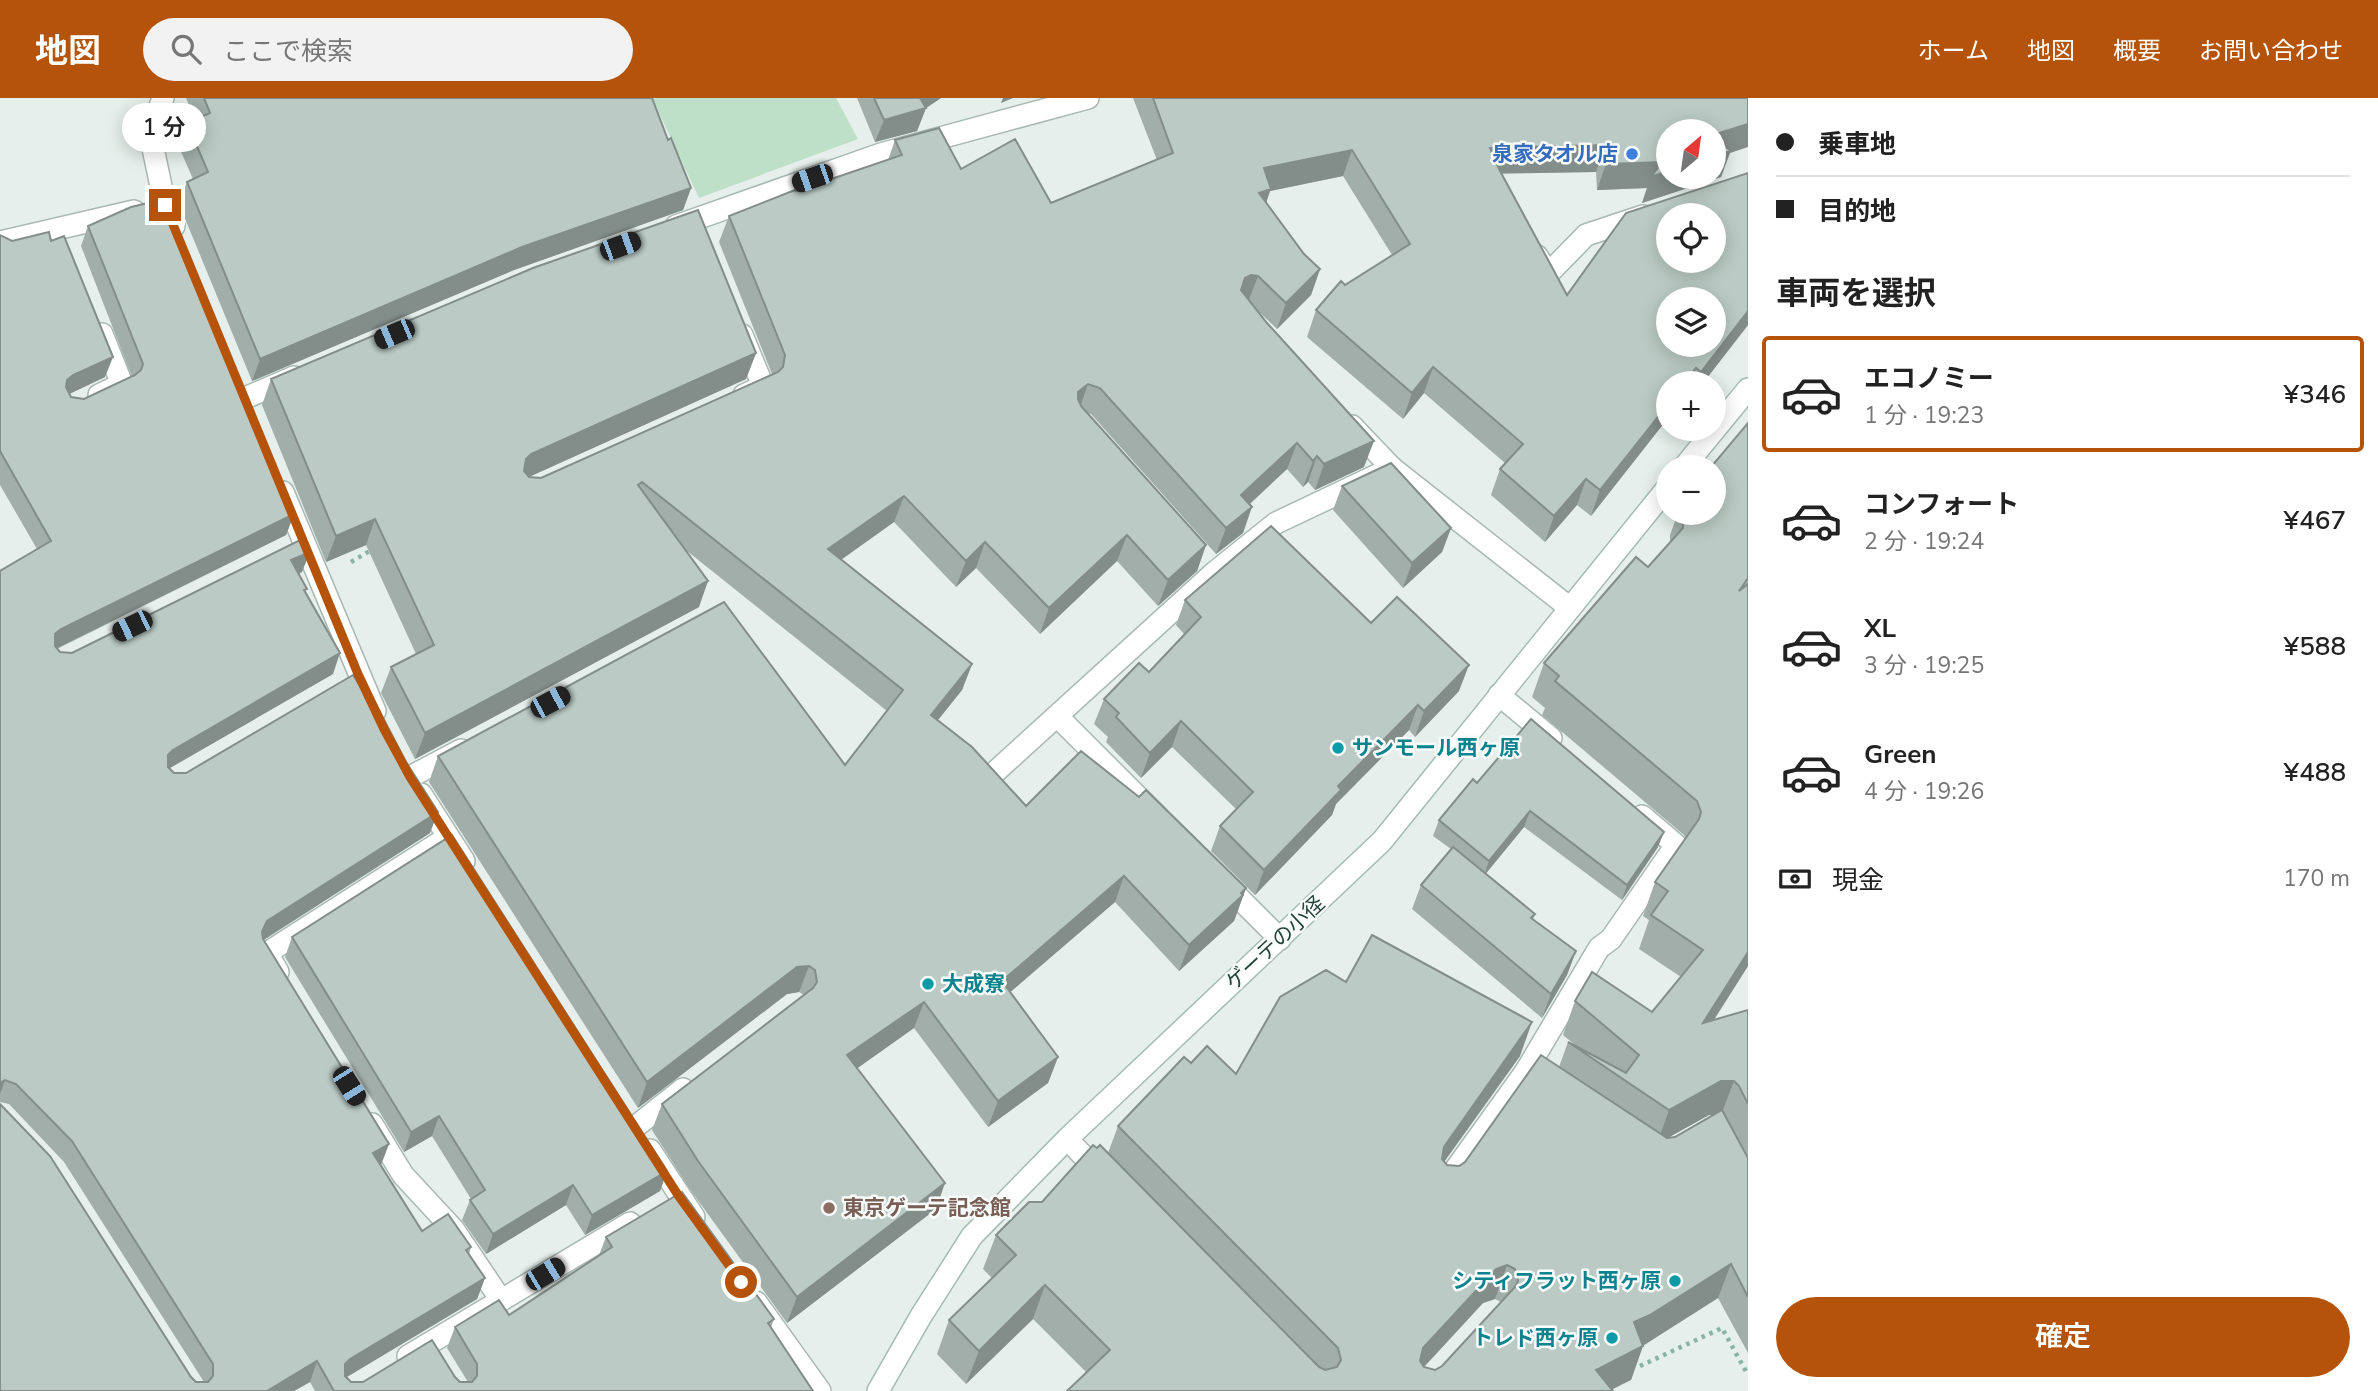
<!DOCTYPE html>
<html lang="ja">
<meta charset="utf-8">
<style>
body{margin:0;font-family:"Nunito Sans","Noto Sans JP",sans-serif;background:#f2f2f2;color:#222;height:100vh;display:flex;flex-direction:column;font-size:26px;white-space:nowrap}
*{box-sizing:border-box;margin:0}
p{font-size:23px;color:#767676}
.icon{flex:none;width:38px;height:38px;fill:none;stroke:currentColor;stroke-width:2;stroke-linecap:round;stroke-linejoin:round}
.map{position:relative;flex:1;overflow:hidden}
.drawer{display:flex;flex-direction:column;background:#fff;width:630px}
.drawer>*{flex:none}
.banner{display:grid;align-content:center;height:154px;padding:0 28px;background:#fff}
.needle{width:46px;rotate:29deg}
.buttons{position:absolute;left:1656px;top:21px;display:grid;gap:14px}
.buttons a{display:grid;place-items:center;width:70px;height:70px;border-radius:50%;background:#fff;box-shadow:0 4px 18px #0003;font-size:35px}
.end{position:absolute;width:32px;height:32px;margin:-16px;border:9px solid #b45309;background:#fff;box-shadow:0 0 0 4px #fff}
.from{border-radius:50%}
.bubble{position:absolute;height:49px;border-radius:24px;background:#fff;box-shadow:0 4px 18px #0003;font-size:23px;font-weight:600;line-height:49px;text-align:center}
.car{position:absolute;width:21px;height:42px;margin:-21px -10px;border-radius:9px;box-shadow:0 0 5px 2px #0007;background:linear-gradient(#222 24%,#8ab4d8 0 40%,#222 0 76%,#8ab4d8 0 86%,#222 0)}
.banner b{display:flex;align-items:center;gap:24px;height:66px;font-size:26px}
.banner b+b{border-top:2px solid #e0e0e0}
.banner i{width:18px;height:18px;background:#222}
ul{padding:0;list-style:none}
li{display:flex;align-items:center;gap:21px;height:116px;margin:0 14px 10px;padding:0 14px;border:4px solid transparent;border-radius:7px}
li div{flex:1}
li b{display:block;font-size:26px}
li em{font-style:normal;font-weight:600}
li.current{border-color:#b45309}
li>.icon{width:63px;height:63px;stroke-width:1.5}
h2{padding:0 28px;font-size:32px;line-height:84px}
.pay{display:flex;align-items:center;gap:18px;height:77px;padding:0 28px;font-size:26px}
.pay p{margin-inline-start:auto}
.primary-button{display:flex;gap:14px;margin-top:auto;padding:14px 28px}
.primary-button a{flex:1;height:80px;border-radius:42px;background:#b45309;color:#fff;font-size:28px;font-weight:600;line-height:80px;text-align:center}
header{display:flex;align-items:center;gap:42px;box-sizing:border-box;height:98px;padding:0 35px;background:#b45309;color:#fff}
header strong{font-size:33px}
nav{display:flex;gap:38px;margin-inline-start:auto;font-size:24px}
.search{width:490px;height:63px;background:#f2f2f2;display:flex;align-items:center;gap:18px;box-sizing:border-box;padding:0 24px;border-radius:38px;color:#767676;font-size:26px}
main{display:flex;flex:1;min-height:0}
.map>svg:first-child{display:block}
.green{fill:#bfe0c8}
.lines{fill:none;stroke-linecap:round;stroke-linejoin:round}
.lane-casing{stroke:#a8b8b2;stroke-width:24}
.street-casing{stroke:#a8b8b2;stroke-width:24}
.secondary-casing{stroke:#a4bbb3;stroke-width:24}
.path{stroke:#86b3a5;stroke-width:4.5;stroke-dasharray:3.5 5;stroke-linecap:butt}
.lane{stroke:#fff;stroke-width:21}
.street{stroke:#fff;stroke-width:21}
.secondary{stroke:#fff;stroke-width:21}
.wall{fill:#a1aea9;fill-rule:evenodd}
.shaded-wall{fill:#838d89}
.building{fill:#bbcac4;stroke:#838d89;stroke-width:2;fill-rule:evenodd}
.route{stroke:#b45309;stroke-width:9}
.shop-dot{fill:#3f7fe0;stroke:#f7fbf9;stroke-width:2.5}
.culture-dot{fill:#0f9aa8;stroke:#f7fbf9;stroke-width:2.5}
.education-dot{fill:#8d6e63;stroke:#f7fbf9;stroke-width:2.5}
.labels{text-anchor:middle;stroke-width:5;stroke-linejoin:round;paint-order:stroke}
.shop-label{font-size:21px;font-weight:bold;fill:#366cbe;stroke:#f7fbf9;text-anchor:end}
.culture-label{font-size:21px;font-weight:bold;fill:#0d838f;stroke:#f7fbf9;text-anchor:start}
.street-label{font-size:21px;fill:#24423a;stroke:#f7fbf9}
.education-label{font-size:21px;font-weight:bold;fill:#785e54;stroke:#f7fbf9;text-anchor:start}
</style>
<header>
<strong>地図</strong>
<div class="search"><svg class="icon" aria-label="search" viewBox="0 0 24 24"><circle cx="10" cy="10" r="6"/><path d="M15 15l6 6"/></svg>ここで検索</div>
<nav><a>ホーム</a><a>地図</a><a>概要</a><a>お問い合わせ</a></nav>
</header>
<main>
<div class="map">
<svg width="1748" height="1293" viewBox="0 0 1748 1293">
<rect width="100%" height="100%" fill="#e6efeb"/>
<path class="green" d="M652 0H836L858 41 699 100Z"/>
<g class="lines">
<defs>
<g id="lane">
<path d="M1537 158 1548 176 1586 137 1643 118"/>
<path d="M99 297 122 286 102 236"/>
<path d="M1352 328 1392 370"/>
<path d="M1499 597 1551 640"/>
<path d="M1057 618 1157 718"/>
<path d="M410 679 461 652"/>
<path d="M1222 783 1280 841"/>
<path d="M278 874 267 855 448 739"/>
<path d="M1526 973 1599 850 1611 841 1676 747 1642 718"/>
<path d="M372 1026 403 1077 454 1132 501 1202"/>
<path d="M635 1029 683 991"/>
<path d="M1067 1041 1103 1078"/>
<path d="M1442 1090 1526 973 1535 979"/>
</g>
<g id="street">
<path d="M163 0 150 36 165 107 174 128"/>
<path d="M676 128 881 56 1088 0"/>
<path d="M0 144 134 113"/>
<path d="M742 237 763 288 744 297"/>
<path d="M245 300 294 279"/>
<path d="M283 394 375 613"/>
<path d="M994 675 1215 474 1276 425 1392 370 1570 510"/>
<path d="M421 696 464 763"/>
<path d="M650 1052 694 1119"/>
<path d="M756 1204 820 1293"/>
<path d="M408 1258 630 1125"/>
</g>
<g id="secondary">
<path d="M1684 369 1748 291"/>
<path d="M878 1293 921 1218 972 1138 1067 1041 1382 743 1668 389"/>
</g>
</defs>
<use href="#lane" class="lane-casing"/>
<use href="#street" class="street-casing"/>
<use href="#secondary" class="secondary-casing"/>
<g class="path">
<path d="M351 464 373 451"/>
<path d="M1640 1268 1722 1230 1748 1277"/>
</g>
<use href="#lane" class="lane"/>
<use href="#street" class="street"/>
<use href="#secondary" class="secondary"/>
</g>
<g class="wall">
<path d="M186 0H652L668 42 691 90 683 112 514 172 252 283 179 106 187 84 193 81 178 47 187 25 195 21Z"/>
<path d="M857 0H941L926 10 917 33 875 44Z"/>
<path d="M1133 0H1748L1721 79 1642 105 1647 90 1597 92 1596 74 1501 75 1567 197 1748 227 1703 285H1668V320L1591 418 1577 407 1545 444 1491 397 1500 371 1505 365 1424 295 1403 321 1307 239 1316 212 1345 187 1392 157 1343 78 1270 93 1266 105 1304 156 1320 171 1311 197 1277 231 1255 210 1364 369 1315 392 1308 384 1303 389 1287 371 1250 406 1243 435 1216 456 1091 316 1087 315 1206 447 1197 473 1158 508 1117 463 1040 536 976 470 956 489 894 424 841 462 972 566 962 592 938 622 1026 708 1246 790 1234 823 1179 873 1115 804 1010 894 1058 959 1048 985 988 1029 914 930 857 970 936 1111 787 1225 689 1090 652 1032 662 1006 804 897 799 894 787 896 638 1010 429 684 438 658 845 667 887 613 687 453 699 509 415 661 381 595 391 569 416 556 366 447 326 464 262 307 271 281 756 255 746 281 529 379 541 380 772 276 719 144 729 118 796 93 888 62 895 42 961 71 1051 105 1157 62Z"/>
<path d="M88 128 294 416 286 437 57 551 60 554 72 555 302 474 299 476 333 576 169 670 174 675 430 735 264 842 381 1067H380L422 1133 471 1149 469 1156 485 1180 477 1201 346 1279 351 1284 455 1279 460 1284H468L447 1250 455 1229 509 1217 599 1157 606 1139 774 1221 771 1229 813 1293H315L310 1284 294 1293H0L191 1279 196 1284H204L64 1064 9 1006 0 1004V473L37 451 0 387V137L12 143H51L105 279 69 296 71 299 84 301 132 279 81 148Z"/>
<path d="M1748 325V868L1714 922 1748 912V1255L1718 1200 1643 1247 1631 1282 1086 1274 1033 1221 966 1286 937 1256 949 1222 992 1180 983 1171 996 1137 1042 1104 1097 1050 1108 1055 1118 1028 1191 965 1236 976 1346 884 1520 958 1444 1064 1447 1067 1459 1068 1465 1064 1559 969 1568 944 1575 947 1563 937 1575 903 1652 914 1681 879 1639 851 1649 822 1643 818 1655 784 1686 740 1684 737 1542 617 1545 610 1532 599 1544 565 1648 469 1670 444V437L1678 415H1713ZM1709 1017H1714L1675 1039 1667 1040ZM1495 1201 1501 1204 1442 1268 1435 1272 1424 1269 1483 1205Z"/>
<path d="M1342 388 1451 430 1442 454 1403 490 1333 412Z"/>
<path d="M1185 502 1371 525 1459 593 1415 639 1409 632 1336 706 1332 717 1255 797 1211 753 1220 728 1236 711 1172 649 1141 680 1106 644 1108 639 1094 626 1104 601 1149 574 1185 537 1176 527Z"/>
<path d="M1477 685 1658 749 1622 802 1524 729 1485 776 1535 816 1533 821 1576 853 1567 877 1542 920 1412 811 1421 787 1451 751 1433 738 1439 722Z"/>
<path d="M292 839 667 1073 660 1093 585 1137 566 1107 486 1156 462 1122 470 1102 471 1101 432 1038 404 1054 285 859Z"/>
</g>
<g class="shaded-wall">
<path d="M918 0H941L926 10 917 33 875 44 884 22Z"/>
<path d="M1003 0H1013L1001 5Z"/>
<path d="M1748 26V49L1730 55 1721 79 1642 105 1647 90 1597 92 1606 66 1662 64 1668 73V79H1713V37Z"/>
<path d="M1606 47 1596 74 1481 76 1490 50Z"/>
<path d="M1352 52 1343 78 1270 93 1262 117 1249 121 1264 70Z"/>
<path d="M691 90 683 112 514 172 252 283 260 261 522 149Z"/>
<path d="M1320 171 1311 197 1277 231 1286 205Z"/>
<path d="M1251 177 1258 178 1248 204 1235 206 1245 180Z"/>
<path d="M1748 213V227L1703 285H1697L1701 274Z"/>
<path d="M756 255 746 281 522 382 526 361 531 356Z"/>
<path d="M113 259 105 279 65 298 60 303 67 282 73 277Z"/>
<path d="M1433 269 1424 295 1403 321 1412 295Z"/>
<path d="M1696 270 1690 285H1684Z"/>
<path d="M1088 286 1079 312 1069 320 1078 294Z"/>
<path d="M1668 306V320L1591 418 1600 392Z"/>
<path d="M1374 343 1364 369 1315 392 1324 366Z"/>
<path d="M1297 345 1287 371 1231 423 1241 397Z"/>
<path d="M1317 358 1308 384 1303 389 1313 363Z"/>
<path d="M1586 381 1577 407 1545 444 1554 418Z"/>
<path d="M904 398 894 424 818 478 828 451Z"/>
<path d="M1252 409 1243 435 1216 456 1226 430Z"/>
<path d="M294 416 286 437 53 552 55 536 61 531Z"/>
<path d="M375 421 366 447 326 464 336 438Z"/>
<path d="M1451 430 1442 454 1403 490 1412 465Z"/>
<path d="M1127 437 1117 463 1040 536 1049 510Z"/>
<path d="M985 444 976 470 956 489 966 463Z"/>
<path d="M1206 447 1197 473 1158 508 1168 482Z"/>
<path d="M310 454 302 474 283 483 291 462Z"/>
<path d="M708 483 699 509 415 661 425 635Z"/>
<path d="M340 555 333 576 165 673 168 657 173 652Z"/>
<path d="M972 566 962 592 921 643 931 617Z"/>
<path d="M1469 567 1459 593 1415 639 1424 613Z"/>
<path d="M1418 607 1409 632 1336 706 1332 717 1255 797 1264 772 1338 688Z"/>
<path d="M1181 623 1172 649 1141 680 1150 655Z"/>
<path d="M1530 713 1524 729 1484 778 1489 763Z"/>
<path d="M438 714 430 735 260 844 262 834 267 823Z"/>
<path d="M1664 734 1658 749 1622 802 1627 787Z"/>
<path d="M1124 778 1115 804 992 910 1002 883Z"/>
<path d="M1246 790 1234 823 1179 873 1189 847Z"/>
<path d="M1576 853 1567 877 1542 920 1551 896Z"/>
<path d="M1748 854V868L1690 959 1703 925Z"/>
<path d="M809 868 799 894 787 896 638 1010 647 984 797 869Z"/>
<path d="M924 904 914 930 838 984 847 957Z"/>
<path d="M1532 924 1520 958 1431 1082 1444 1049Z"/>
<path d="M1058 959 1048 985 988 1029 998 1003Z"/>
<path d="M5 982 0 996V985Z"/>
<path d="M1721 983H1734L1721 1017H1709L1657 1046 1669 1012Z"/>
<path d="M439 1018 432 1038 404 1054 411 1034Z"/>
<path d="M389 1046 381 1067 365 1076 373 1055Z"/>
<path d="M667 1073 660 1093 585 1137 592 1117Z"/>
<path d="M945 1085 936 1111 787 1225 797 1199Z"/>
<path d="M573 1087 566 1107 486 1156 493 1136Z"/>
<path d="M1731 1166 1718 1200 1638 1251 1634 1224Z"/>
<path d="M1507 1167 1495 1201 1483 1205 1410 1284 1423 1250 1496 1171Z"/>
<path d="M485 1180 477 1201 342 1282 345 1266 350 1261Z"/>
<path d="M1045 1187 1033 1221 966 1286 979 1253Z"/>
<path d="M1643 1248 1631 1282 1609 1293 1596 1272Z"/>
<path d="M317 1263 310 1284 294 1293H267Z"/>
</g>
<g class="building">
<path d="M204 0H652L668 42 671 40 691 90 522 149 260 261 187 84 208 74 187 25 210 15Z"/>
<path d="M874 0H920L926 10 884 22Z"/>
<path d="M1153 0H1748V26L1713 37V33H1668V73L1651 79 1662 64 1606 66V47L1490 50 1499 71 1567 197 1626 115 1748 75V213L1701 274 1696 270 1684 285H1668V306L1600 392 1586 381 1554 418 1500 371 1523 346 1433 269 1412 295 1316 212 1341 183 1345 187 1410 146 1352 52 1264 70 1271 91 1259 95 1304 156 1320 171 1286 205 1258 178 1251 177 1245 180 1241 192 1267 225 1374 343 1324 366 1317 358 1313 363 1297 345 1241 397 1252 409 1226 430 1100 290 1088 286 1078 294V301L1081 308 1206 447 1168 482 1127 437 1049 510 985 444 966 463 904 398 828 451 972 566 931 617 972 649 1026 708 1081 653 1139 699 1146 692 1246 790 1241 795 1243 797 1189 847 1124 778 1002 883 1058 959 998 1003 924 904 847 957 945 1085 797 1199 698 1063 662 1006 813 890 817 884 815 872 809 868 797 869 647 984 438 658 724 504 845 667 903 592 642 384 638 387 708 483 425 635 391 569 434 547 375 421 336 438 271 281 533 170 698 112 756 255 531 356 526 361 524 373 529 379 541 380 778 274 783 269 785 257 729 118 795 92 796 93 902 57 895 42 939 30 961 71 1015 41 1051 105 1173 55ZM1668 117H1713V163H1668ZM1668 201H1713V247H1668Z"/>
<path d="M1713 38 1731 53 1713 59Z"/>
<path d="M165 101 294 416 61 531 55 536V548L60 554 72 555 304 440 310 454 291 462 307 491 304 492 340 555 173 652 168 657V669L174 675H186L353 577 360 588 365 585 406 664 438 714 267 823 262 834 263 841 389 1046 373 1055 422 1133 448 1116 471 1149 466 1152 485 1180 350 1261 345 1266V1278L351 1284H363L432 1242 455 1279 460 1284H472L477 1278V1266L455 1229 499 1202 509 1217 612 1149 606 1139 682 1094 774 1221 768 1225 813 1293H334L317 1263 267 1293H0V1006L50 1058 191 1279 196 1284H208L213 1278V1266L72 1043 16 986 5 982 0 985V473L51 443 0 353V137L12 143 49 134 51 143 64 138 113 259 73 277 67 282 66 289 71 299 84 301 135 277 141 272 143 266 88 128 131 109Z"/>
<path d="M1748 325V480L1739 493 1748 486V854L1703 925 1748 912V1006L1739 988 1734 983H1721L1669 1012 1568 944 1626 975 1639 957 1575 903 1592 874 1652 914 1703 852 1651 817 1668 793 1655 784 1699 721 1701 714 1697 703 1555 583 1559 578 1544 565 1636 459 1648 469 1683 430 1682 415H1713V369H1711Z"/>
<path d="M1391 365 1451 430 1412 465 1342 388Z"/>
<path d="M1271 428 1371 525 1397 499 1469 567 1424 613 1418 607 1338 688 1341 692 1264 772 1220 728 1253 694 1181 623 1150 655 1116 619 1119 615 1104 601 1139 565 1149 574 1201 519 1185 502Z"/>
<path d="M1531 621 1664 734 1627 787 1530 713 1489 763 1439 722 1473 681 1477 685Z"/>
<path d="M452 737 667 1073 592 1117 573 1087 493 1136 470 1102 485 1092 439 1018 411 1034 292 839Z"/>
<path d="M1453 749 1535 816 1531 820 1576 853 1551 896 1421 787Z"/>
<path d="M1372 837 1532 924 1444 1049 1442 1061 1447 1067 1459 1068 1465 1064 1541 957 1667 1040 1675 1039 1722 1012 1748 1060V1199L1731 1166 1650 1217 1634 1224 1643 1248 1596 1272 1613 1293H1067L1110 1252 1045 1187 979 1253 949 1222 1016 1157 996 1137 1029 1104H1042L1093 1047 1097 1050 1100 1047 1319 1269 1325 1272 1337 1269 1341 1262 1338 1250 1118 1028 1184 959 1191 965 1207 948 1236 976 1280 899 1326 872 1346 884ZM1507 1167 1515 1171 1518 1183 1515 1189 1442 1268 1435 1272 1424 1269 1420 1263 1423 1250 1496 1171Z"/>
</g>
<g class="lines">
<path class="route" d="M165 107 358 576 384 631 410 679 678 1097 741 1184"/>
</g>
<circle class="shop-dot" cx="1632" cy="56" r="7"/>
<g class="culture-dot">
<circle cx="1338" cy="650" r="7"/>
<circle cx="928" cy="886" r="7"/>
<circle cx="1675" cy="1183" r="7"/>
<circle cx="1612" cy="1240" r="7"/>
</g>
<circle class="education-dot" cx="829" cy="1110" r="7"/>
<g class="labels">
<g class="shop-label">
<text x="1618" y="63">泉家タオル店</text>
</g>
<g class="culture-label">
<text x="1352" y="657">サンモール西ヶ原</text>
<text x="942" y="893">大成寮</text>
<text x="1661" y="1190" text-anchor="end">シティフラット西ヶ原</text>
<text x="1598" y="1247" text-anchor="end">トレド西ヶ原</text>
</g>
<g class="street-label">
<text transform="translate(1275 845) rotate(-43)" y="7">ゲーテの小径</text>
</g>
<g class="education-label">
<text x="843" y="1117">東京ゲーテ記念館</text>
</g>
</g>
</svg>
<div class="buttons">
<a><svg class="needle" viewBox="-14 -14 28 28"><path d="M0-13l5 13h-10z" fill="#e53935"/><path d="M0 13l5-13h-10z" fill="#767676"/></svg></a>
<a><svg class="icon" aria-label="locate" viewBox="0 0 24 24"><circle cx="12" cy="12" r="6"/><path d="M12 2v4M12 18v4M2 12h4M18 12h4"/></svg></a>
<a><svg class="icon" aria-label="layers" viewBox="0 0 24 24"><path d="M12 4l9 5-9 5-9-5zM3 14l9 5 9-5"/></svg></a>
<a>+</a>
<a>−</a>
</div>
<i class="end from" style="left:741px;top:1184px"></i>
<i class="end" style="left:165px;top:107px"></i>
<div class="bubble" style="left:122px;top:5px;width:84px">1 分</div>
<i class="car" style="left:812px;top:80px;rotate:251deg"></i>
<i class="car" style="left:620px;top:148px;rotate:70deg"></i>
<i class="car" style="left:394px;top:236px;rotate:247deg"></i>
<i class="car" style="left:132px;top:528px;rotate:244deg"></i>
<i class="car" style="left:550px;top:604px;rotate:62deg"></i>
<i class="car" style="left:349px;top:988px;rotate:148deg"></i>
<i class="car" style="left:545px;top:1176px;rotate:59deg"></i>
</div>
<section class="drawer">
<div class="banner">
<b><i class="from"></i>乗車地</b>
<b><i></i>目的地</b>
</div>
<h2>車両を選択</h2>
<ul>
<li class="current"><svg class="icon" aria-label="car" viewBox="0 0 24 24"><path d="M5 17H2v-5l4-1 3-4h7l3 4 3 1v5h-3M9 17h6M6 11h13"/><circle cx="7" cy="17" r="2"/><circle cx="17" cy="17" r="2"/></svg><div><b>エコノミー</b><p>1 分 · 19:23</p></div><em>¥346</em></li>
<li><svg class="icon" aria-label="car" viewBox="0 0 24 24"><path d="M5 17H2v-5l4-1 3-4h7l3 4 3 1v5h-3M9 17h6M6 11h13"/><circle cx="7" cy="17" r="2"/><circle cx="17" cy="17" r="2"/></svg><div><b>コンフォート</b><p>2 分 · 19:24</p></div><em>¥467</em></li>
<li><svg class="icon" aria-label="car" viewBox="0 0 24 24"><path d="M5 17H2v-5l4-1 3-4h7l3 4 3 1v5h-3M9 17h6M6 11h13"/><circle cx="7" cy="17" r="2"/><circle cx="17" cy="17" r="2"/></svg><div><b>XL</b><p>3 分 · 19:25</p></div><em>¥588</em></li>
<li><svg class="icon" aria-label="car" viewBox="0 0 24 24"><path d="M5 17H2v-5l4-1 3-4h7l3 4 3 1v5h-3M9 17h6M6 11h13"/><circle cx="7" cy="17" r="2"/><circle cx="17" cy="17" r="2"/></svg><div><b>Green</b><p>4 分 · 19:26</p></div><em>¥488</em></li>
</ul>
<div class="pay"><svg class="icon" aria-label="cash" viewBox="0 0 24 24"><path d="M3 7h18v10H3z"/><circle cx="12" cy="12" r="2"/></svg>現金<p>170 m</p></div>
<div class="primary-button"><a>確定</a></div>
</section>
</main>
